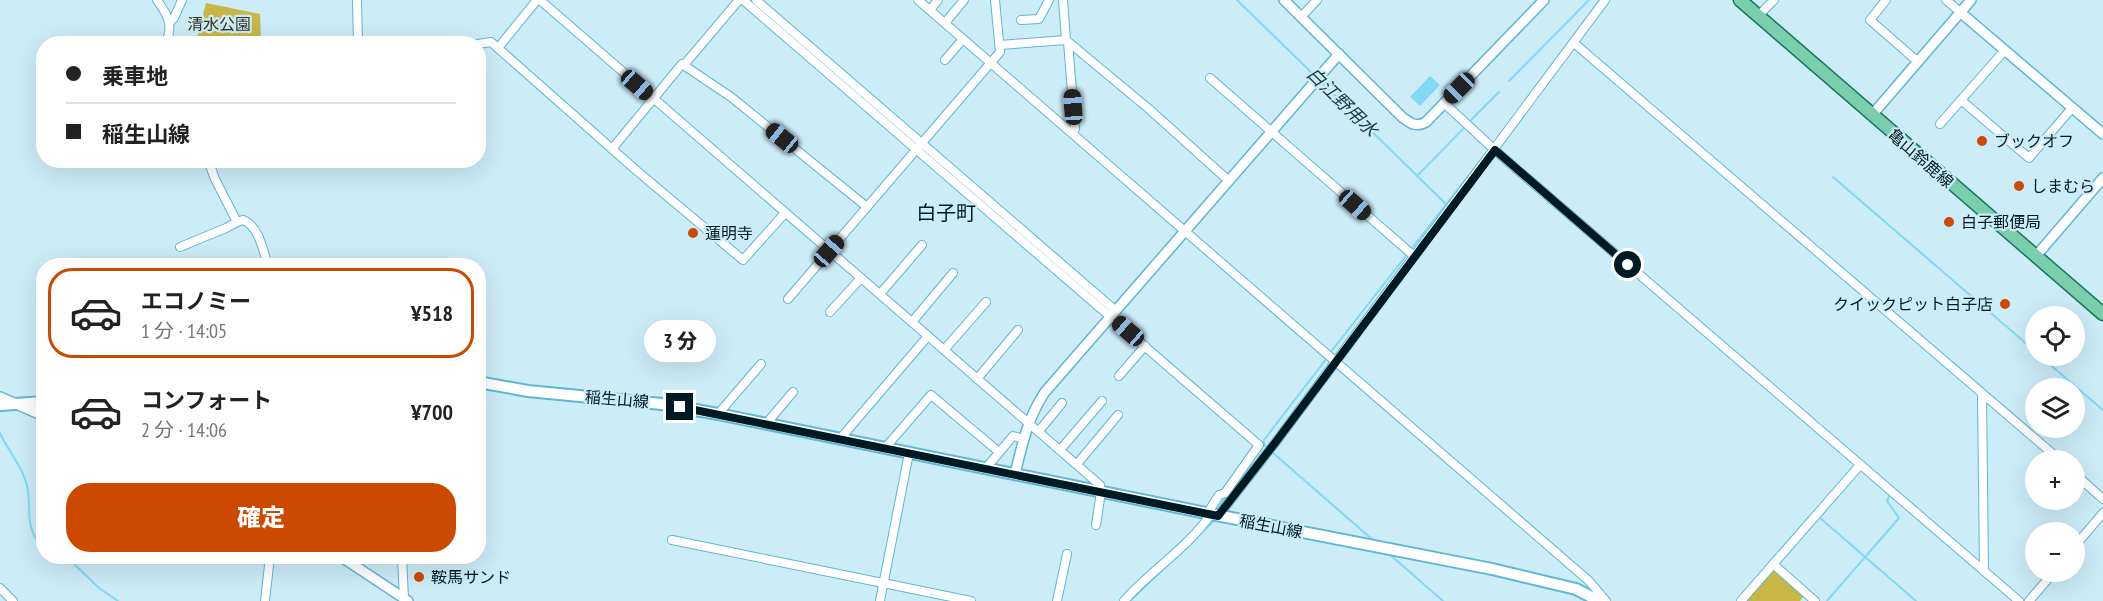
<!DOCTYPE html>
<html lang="ja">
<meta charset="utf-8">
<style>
body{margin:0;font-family:"PT Sans Narrow","Noto Sans JP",sans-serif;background:#f6f6f6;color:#222;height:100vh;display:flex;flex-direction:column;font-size:22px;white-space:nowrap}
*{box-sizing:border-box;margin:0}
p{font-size:20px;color:#767676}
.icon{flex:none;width:33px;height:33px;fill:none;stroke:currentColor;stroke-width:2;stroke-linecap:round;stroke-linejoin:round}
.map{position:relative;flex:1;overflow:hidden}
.sheet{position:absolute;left:36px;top:258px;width:450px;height:306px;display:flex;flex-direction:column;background:#fff;border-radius:24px;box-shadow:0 6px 24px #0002}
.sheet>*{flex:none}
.banner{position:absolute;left:36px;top:36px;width:450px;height:132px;border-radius:24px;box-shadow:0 6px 24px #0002;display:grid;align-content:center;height:132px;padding:0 30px;background:#fff}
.buttons{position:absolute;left:2025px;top:306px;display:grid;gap:12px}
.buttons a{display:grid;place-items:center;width:60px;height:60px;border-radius:50%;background:#fff;box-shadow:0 6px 24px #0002;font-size:30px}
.end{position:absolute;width:27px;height:27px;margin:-14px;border:8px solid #001a23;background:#fff;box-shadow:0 0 0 3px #fff}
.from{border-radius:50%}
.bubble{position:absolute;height:42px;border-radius:21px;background:#fff;box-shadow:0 6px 24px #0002;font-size:20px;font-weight:800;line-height:42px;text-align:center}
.car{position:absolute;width:18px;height:36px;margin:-18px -9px;border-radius:8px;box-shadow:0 0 4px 2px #0007;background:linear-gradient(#222 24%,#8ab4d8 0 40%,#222 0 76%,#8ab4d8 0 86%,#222 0)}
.banner b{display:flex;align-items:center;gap:21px;height:57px;font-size:22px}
.banner b+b{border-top:2px solid #e0e0e0}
.banner i{width:15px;height:15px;background:#222}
ul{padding:10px 0 0;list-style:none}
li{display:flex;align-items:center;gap:18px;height:90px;margin:0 12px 9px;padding:0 18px;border:3px solid transparent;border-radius:24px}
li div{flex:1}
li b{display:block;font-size:22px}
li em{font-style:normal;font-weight:800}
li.active{border-color:#ce4900}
li>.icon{width:54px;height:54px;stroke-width:1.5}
.button{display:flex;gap:12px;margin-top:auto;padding:12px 30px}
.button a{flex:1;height:69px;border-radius:24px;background:#ce4900;color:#fff;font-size:24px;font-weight:800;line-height:69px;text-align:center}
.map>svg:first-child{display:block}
.green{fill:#c8b745}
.water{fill:#82d9f5}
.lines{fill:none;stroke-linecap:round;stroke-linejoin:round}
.stream{stroke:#82d9f5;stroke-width:2}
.minor-casing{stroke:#5eb7d4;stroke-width:10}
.tertiary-casing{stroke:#5eb7d4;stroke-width:12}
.secondary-casing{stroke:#5eb7d4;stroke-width:14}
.primary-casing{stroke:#16795a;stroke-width:15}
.minor{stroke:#fff;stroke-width:8}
.tertiary{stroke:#fff;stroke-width:9}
.secondary{stroke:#fff;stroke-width:10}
.primary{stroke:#7acdad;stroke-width:12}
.route{stroke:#001a23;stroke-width:8}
.poi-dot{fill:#ce4900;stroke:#ccecf8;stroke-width:2}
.labels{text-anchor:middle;stroke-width:4.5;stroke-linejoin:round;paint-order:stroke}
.park-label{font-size:16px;fill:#35321b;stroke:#ccecf8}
.poi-label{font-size:16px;fill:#001a23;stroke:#ccecf8;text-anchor:start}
.street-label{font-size:16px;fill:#001a23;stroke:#ccecf8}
.water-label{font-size:18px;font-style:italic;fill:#1c3740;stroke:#ccecf8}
.quarter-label{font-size:20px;fill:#001a23;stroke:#ccecf8}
</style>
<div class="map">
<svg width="2103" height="601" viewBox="0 0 2103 601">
<rect width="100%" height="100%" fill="#ccecf8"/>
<g class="green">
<path d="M206 3 260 14 261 42 251 44 196 42Z"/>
<path d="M1773 566 1805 594 1800 601H1743Z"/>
</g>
<path class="water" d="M1430 76 1440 85 1420 106 1410 97Z"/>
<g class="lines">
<g class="stream">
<path d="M1237 0 1316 77"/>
<path d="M1559 56 1600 0"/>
<path d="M1320 81 1447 205"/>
<path d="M1509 81 1589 0"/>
<path d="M1469 122 1499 92"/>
<path d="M1417 176 1465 127"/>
<path d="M1833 177 2036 352"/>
<path d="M1116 316 1268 448"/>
<path d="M1330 353 1487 152"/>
<path d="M2040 356 2103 410"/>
<path d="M0 433C7 449 19 462 25 479 35 507 20 521 44 551"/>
<path d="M1264 445V440L1327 358"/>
<path d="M1272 452 1374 541"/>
<path d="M1218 509 1226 495"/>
<path d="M1819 517 1916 601"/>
<path d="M1387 552 1443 601"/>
<path d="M49 556 72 562 99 588 118 601"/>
<path d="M1130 601 1215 520"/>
<path d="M1827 601 1899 518 1887 501 1890 495"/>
</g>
<defs>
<g id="minor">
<path d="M157 0C169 17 173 24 166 44"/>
<path d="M357 0 358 44"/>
<path d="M540 0 1100 485"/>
<path d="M743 0 1259 445 1225 493 1219 495 1207 514"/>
<path d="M756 0 1116 311"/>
<path d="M918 0 1589 581 1606 601"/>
<path d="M1063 0 1066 40"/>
<path d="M1886 0 1870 20 1917 61"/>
<path d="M1946 0 1960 12"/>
<path d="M930 10 938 0"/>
<path d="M1758 16 1774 0"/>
<path d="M1301 17 1317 0"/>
<path d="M1021 20 1039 19 1049 0"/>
<path d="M170 22 174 18 182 0"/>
<path d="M945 23 964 0"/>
<path d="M1068 42 1075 129 1072 133"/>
<path d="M1574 43 2060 460"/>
<path d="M478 44 491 42 637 171 743 260 785 213"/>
<path d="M1000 45 1066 40 1149 109 1229 181"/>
<path d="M498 48 537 0"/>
<path d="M2005 50 1961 100 2029 158 2072 108"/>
<path d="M945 60 963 39"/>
<path d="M684 65 739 0"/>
<path d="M1210 78 1414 256"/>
<path d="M1444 103 1498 153 2019 601"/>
<path d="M1940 124 1961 100"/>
<path d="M612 149 682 64 731 97 867 207"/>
<path d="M208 160 215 179 237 222 243 220C259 226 263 250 268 266"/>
<path d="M180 247 226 228 237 222"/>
<path d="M880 294 922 245"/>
<path d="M788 299 1000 52 995 0"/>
<path d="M830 312 861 278"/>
<path d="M912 322 953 273"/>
<path d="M944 350 986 302"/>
<path d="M1119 376 1145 346"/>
<path d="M977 379 1018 330"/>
<path d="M1982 394 1984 571"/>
<path d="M718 414 761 364"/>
<path d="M766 424 793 392"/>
<path d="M1039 431 1062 403"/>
<path d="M840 439 928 336"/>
<path d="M885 448 931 395 999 452"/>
<path d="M1060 450 1102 401"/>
<path d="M1077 464 1118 415"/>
<path d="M986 468 1013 436 1024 439"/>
<path d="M2074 473 2103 499"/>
<path d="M1218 516 1275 443 1605 0"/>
<path d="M1096 525 1101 492"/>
<path d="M672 540 971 601"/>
<path d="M2074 547 2103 513"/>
<path d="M402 556 404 599"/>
<path d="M1773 564 1815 601"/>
<path d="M0 588 13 601"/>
<path d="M265 601 270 556"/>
<path d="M880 601 909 453"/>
<path d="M1057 601 1067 554"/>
<path d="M1124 601C1151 570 1187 549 1211 514"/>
<path d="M1741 601 1860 465"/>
<path d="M2029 601 2054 572"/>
</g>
<g id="tertiary">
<path d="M1284 0 1402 117C1410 123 1416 128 1426 122L1544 0"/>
<path d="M1960 12 2103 134"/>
<path d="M1872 115 1971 0"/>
<path d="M2036 256 2103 178"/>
<path d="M0 397 44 416"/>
<path d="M1015 474C1022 445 1028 417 1045 392L1339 54"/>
<path d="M340 556 408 601"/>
</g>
<g id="secondary">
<path d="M478 382 528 391 662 404 718 414 1211 514 1492 569 1576 589 1599 601"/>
<path d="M0 405 44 402"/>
</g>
<path id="primary" d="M1740 0 2103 314"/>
</defs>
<use href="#minor" class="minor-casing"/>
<use href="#tertiary" class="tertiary-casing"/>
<use href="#secondary" class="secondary-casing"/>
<use href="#primary" class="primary-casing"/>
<use href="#minor" class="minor"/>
<use href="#tertiary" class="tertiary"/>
<use href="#secondary" class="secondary"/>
<use href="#primary" class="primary"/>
</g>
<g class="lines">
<path class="route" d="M680 407 1218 516 1275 443 1495 150 1628 265"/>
</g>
<g class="poi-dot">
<circle cx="1982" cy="141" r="6"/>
<circle cx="2019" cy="186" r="6"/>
<circle cx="1949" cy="222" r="6"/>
<circle cx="693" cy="233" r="6"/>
<circle cx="2005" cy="304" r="6"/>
<circle cx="419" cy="577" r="6"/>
</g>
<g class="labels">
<g class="park-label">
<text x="219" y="30">清水公園</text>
</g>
<g class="poi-label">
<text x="1994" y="147">ブックオフ</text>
<text x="2031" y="192">しまむら</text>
<text x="1961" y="228">白子郵便局</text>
<text x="705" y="239">蓮明寺</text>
<text x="1993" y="310" text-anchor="end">クイックピット白子店</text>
<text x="431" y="583">鞍馬サンド</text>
</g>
<g class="street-label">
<text transform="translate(1921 158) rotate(41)" y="6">亀山鈴鹿線</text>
<text transform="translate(617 399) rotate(5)" y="6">稲生山線</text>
<text transform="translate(1271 526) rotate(11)" y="6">稲生山線</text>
</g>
<g class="water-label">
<text transform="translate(1342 102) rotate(44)" y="6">白江野用水</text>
</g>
<g class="quarter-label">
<text x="946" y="220">白子町</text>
</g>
</g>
</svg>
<div class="buttons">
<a><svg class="icon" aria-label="locate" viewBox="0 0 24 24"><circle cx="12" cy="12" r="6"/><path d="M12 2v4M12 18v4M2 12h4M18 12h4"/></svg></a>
<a><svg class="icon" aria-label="layers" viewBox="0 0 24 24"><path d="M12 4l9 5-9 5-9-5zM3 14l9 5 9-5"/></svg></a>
<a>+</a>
<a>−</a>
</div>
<i class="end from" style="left:1628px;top:265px"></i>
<i class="end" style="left:680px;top:407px"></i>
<div class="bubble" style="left:644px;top:320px;width:72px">3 分</div>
<i class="car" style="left:637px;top:85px;rotate:131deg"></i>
<i class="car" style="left:1459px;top:88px;rotate:225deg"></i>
<i class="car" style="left:1073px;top:107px;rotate:356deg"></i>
<i class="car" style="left:782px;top:138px;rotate:309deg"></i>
<i class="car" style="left:1355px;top:205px;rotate:131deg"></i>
<i class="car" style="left:829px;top:251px;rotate:41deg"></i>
<i class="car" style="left:1128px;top:331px;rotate:311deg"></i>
<div class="banner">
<b><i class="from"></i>乗車地</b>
<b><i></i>稲生山線</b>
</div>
<section class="sheet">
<ul>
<li class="active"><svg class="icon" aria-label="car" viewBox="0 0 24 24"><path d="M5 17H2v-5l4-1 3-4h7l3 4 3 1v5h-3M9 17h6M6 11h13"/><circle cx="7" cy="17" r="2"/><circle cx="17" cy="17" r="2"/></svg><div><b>エコノミー</b><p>1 分 · 14:05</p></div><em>¥518</em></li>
<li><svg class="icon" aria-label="car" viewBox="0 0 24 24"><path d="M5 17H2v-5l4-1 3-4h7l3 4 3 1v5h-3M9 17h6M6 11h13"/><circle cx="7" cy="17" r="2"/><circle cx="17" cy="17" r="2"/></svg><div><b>コンフォート</b><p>2 分 · 14:06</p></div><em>¥700</em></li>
</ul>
<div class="button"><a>確定</a></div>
</section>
</div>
